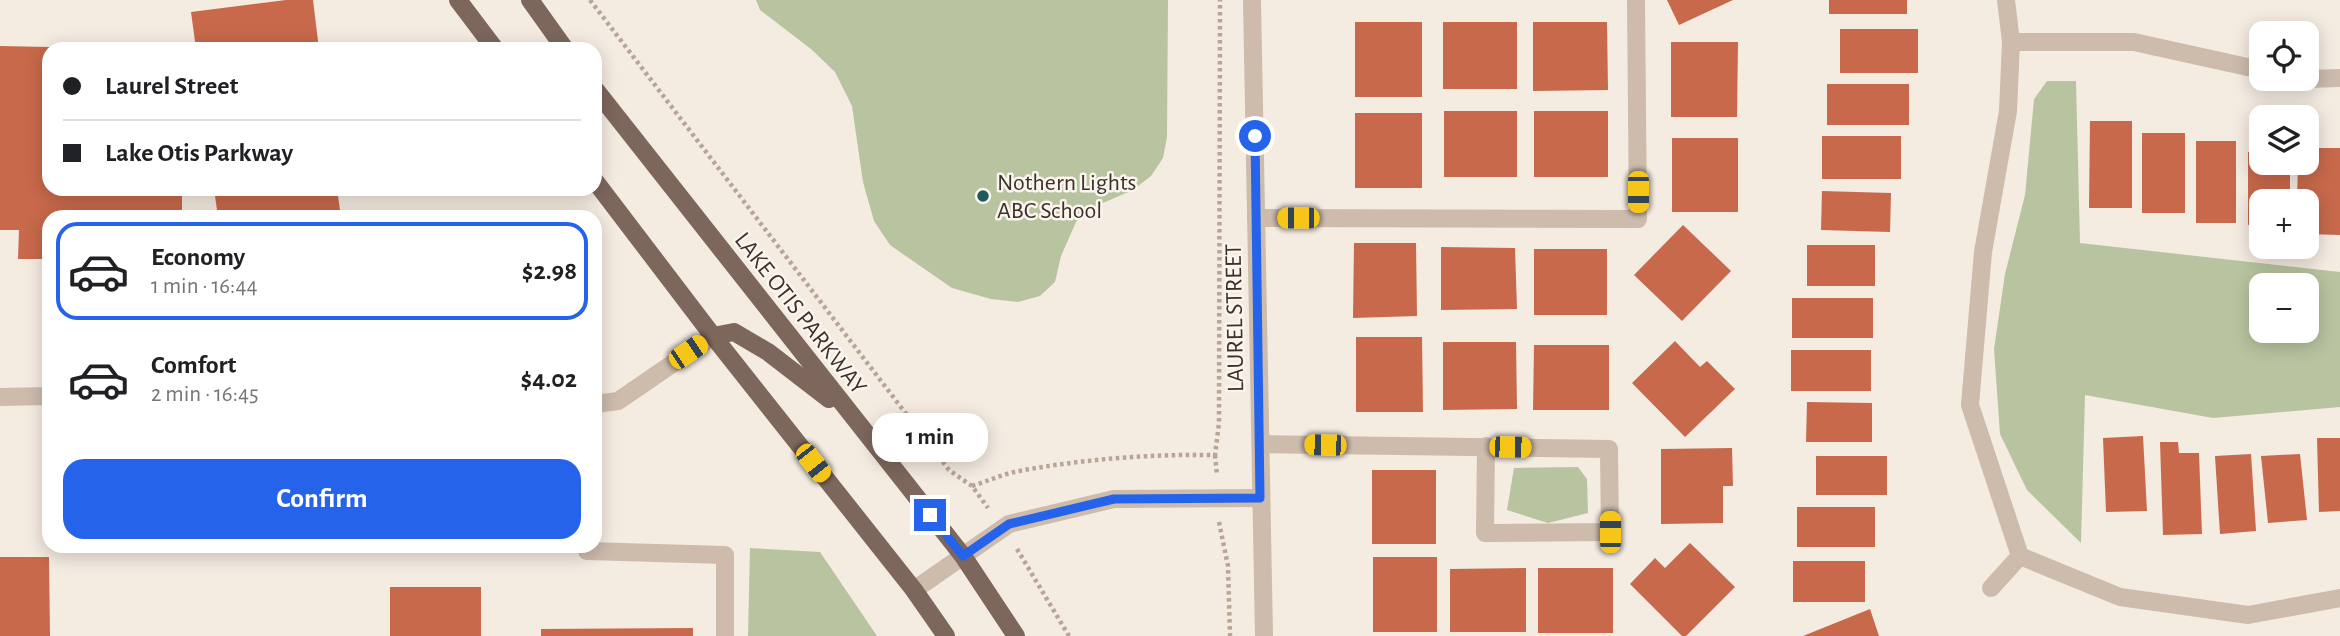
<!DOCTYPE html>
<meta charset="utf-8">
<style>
body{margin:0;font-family:"Alegreya Sans",sans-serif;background:#f6f6f6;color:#202124;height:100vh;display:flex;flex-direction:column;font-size:26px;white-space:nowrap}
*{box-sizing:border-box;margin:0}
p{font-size:23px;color:#757577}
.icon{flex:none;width:38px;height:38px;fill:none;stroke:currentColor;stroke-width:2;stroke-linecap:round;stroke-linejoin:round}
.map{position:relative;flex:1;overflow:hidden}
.details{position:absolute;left:42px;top:210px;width:560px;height:343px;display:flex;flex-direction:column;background:#fff;border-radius:21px;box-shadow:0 4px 18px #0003}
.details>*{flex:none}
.guide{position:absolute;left:42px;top:42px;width:560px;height:154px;border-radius:21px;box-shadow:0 4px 18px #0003;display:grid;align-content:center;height:154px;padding:0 21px;background:#fff}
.controls{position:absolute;left:2249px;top:21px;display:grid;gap:14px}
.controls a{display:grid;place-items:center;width:70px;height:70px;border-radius:14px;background:#fff;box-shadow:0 4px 18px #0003;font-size:35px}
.end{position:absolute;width:32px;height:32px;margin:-16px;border:9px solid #2563eb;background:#fff;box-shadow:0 0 0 4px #fff}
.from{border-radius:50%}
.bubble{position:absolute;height:49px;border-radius:21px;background:#fff;box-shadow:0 4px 18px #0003;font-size:23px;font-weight:700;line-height:49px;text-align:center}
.car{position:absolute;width:21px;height:42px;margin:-21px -10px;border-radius:9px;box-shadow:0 0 5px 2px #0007;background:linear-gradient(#f5c518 24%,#345 0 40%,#f5c518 0 76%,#345 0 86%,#f5c518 0)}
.guide b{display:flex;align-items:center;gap:24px;height:66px;font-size:26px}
.guide b+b{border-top:2px solid #e0e0e0}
.guide i{width:18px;height:18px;background:#202124}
ul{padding:12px 0 0;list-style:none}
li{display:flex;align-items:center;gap:21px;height:98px;margin:0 14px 10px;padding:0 7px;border:4px solid transparent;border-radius:21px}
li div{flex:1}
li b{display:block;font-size:26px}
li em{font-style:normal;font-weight:700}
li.on{border-color:#2563eb}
li>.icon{width:63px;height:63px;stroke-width:1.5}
.cta{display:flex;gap:14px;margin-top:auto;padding:14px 21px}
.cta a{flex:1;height:80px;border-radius:21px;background:#2563eb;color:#fff;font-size:28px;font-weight:700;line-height:80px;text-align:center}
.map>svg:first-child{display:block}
.green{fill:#b8c4a0;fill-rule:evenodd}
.building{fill:#c8694b}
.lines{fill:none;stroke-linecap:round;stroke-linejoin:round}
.path{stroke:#b9a596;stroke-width:4.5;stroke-dasharray:3.5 3.5;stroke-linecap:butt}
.minor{stroke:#cdbbac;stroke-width:18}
.major{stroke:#7d675c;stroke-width:18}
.route{stroke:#2563eb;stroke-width:9}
.poi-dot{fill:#1f5a5e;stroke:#fbf5ee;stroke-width:2.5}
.labels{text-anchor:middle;stroke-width:5;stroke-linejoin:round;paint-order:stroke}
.poi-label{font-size:24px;fill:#3b302b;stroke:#fbf5ee;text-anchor:start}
.street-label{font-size:24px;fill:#3b302b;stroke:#fbf5ee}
</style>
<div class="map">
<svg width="2340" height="636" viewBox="0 0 2340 636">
<rect width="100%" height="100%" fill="#f4ebe1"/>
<g class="green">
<path d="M756 0H1168L1167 137 1163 158 1151 176 1133 190 1089 209 1076 222 1061 256 1055 282 1040 296 1018 302 991 299 952 288 890 245 874 221 863 182 852 106 835 72 811 49 760 10Z"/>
<path d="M2047 81H2076L2080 243 2340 272V407L2213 418 2085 395 2081 543 2027 490 2000 434 1994 349 2005 274 2025 195 2034 99ZM2261 285H2306V331H2261Z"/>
<path d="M1578 467 1587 479 1588 513 1548 523 1507 510 1514 468Z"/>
<path d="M750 548 820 552 877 636H748Z"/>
</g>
<g class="building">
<path d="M286 0H313L319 49H196L191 12Z"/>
<path d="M1667 0H1733L1679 25Z"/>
<rect x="1829" y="0" width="78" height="14"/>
<rect x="1355" y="22" width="67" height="75"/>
<rect x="1443" y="22" width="74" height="67"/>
<path d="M1533 22H1607L1608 90 1533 91Z"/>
<rect x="1840" y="29" width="78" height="44"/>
<path d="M1671 42H1738L1737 117H1671Z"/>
<path d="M0 46 49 47V189H182V217H49V259H18L19 230H0Z"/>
<rect x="1827" y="84" width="82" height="41"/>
<rect x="1444" y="111" width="73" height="66"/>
<rect x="1534" y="111" width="74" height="66"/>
<rect x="1355" y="113" width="67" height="75"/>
<path d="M2090 121H2132V208H2089Z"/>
<rect x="2142" y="133" width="43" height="80"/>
<rect x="1822" y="136" width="79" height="43"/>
<rect x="1672" y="138" width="66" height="74"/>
<rect x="2196" y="141" width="40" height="82"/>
<path d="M2306 148H2340V235L2306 234V201H2297L2298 163H2306Z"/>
<path d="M2248 152H2261V163H2290V201H2261V225H2248Z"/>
<path d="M214 189H337L341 217H218Z"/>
<path d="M1822 191 1891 193 1890 232 1821 230Z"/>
<path d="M1683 225 1731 271 1682 321 1634 275Z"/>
<path d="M1354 243H1416L1417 316 1353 318Z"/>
<rect x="1807" y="245" width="68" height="41"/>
<path d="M1441 247 1515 248 1517 309 1441 310Z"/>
<rect x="1534" y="249" width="73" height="66"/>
<rect x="1792" y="298" width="81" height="40"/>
<path d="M1356 337H1422L1423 412H1356Z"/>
<path d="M1675 341 1700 367 1707 361 1735 389 1685 437 1632 383Z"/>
<path d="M1443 342H1516L1517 409 1443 410Z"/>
<path d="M1534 345H1609V410H1533Z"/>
<rect x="1791" y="350" width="80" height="41"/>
<path d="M1807 402 1872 403V442H1806Z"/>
<path d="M2143 436 2147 511 2106 512 2103 438Z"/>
<path d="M2317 438H2340V511L2319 512Z"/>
<path d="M2160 442H2178L2179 453H2199L2202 534 2163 535Z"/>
<path d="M1732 448 1733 486H1723V523L1661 524V449Z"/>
<path d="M2251 454 2256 531 2220 534 2215 456Z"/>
<path d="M2300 454 2307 520 2268 523 2261 456Z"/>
<rect x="1816" y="456" width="71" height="39"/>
<rect x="1372" y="470" width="64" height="74"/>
<rect x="1797" y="507" width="78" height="40"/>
<path d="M1690 543 1735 587 1686 636H1682L1630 584 1655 558 1665 568Z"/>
<path d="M0 557H49L50 636H0Z"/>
<rect x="1373" y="557" width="64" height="75"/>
<rect x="1793" y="561" width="72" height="41"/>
<path d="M1526 568V632H1450V569Z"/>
<rect x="1538" y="568" width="75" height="65"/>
<rect x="390" y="587" width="91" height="49"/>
<path d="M1870 609 1879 636H1803Z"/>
<path d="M693 628V636H541V629Z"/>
</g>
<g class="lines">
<g class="path">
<path d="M590 0 949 470 972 486 988 508"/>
<path d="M1215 455 1217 475"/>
<path d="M972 486C988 481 1003 474 1019 471 1084 459 1150 454 1215 455L1219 423 1220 0"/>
<path d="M1219 522 1228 566 1230 636"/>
<path d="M1017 549 1069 636"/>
</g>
<g class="minor">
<path d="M1252 0 1264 636"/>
<path d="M2006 0 2011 42 2008 111 1983 252 1970 405 2020 556 2120 597 2248 615 2340 598"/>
<path d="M2011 42H2134L2261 70"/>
<path d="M2306 79 2340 78"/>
<path d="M1256 218 1638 219 1636 0"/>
<path d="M0 397 49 396"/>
<path d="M595 404 618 401 713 336"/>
<path d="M1261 444 1609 449 1610 532 1485 533 1486 446"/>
<path d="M586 546 587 551 725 555V636"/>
<path d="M1991 588 2020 556"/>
<path d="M914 590 1009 524 1114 499 1260 498"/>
</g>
<g class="major">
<path d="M458 0 495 49"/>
<path d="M530 0 565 49"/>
<path d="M595 89 963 556 1016 636"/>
<path d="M595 181 713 336 914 590 946 636"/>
<path d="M713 336 734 332 768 352 829 399"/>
</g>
</g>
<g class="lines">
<path class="route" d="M930 515 963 556 1009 524 1114 499 1260 498 1255 136"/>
</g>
<circle class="poi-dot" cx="983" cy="196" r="7"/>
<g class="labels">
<g class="poi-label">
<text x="997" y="190">Nothern Lights<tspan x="997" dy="28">ABC School</tspan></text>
</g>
<g class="street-label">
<text transform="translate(801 313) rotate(52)" y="8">LAKE OTIS PARKWAY</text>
<text transform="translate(1234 318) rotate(-91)" y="8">LAUREL STREET</text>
</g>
</g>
</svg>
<div class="controls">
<a><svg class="icon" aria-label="locate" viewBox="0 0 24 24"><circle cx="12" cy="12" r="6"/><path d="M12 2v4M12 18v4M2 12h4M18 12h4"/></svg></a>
<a><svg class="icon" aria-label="layers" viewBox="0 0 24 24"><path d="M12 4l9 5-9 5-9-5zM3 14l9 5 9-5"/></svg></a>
<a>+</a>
<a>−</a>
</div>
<i class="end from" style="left:1255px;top:136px"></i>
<i class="end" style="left:930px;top:515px"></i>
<div class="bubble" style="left:872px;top:413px;width:116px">1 min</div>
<i class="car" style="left:1638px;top:192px;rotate:180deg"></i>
<i class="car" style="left:1298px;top:218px;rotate:270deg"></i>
<i class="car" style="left:688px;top:352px;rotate:56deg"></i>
<i class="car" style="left:1325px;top:445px;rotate:271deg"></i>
<i class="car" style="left:1510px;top:447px;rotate:91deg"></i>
<i class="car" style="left:813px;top:463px;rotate:142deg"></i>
<i class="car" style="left:1610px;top:532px;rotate:0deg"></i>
<div class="guide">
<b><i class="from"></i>Laurel Street</b>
<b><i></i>Lake Otis Parkway</b>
</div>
<section class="details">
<ul>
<li class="on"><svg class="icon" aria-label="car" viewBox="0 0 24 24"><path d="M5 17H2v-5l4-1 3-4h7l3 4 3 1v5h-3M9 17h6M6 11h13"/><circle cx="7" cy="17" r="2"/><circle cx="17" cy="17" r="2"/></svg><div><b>Economy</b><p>1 min · 16:44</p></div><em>$2.98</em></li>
<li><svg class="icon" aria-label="car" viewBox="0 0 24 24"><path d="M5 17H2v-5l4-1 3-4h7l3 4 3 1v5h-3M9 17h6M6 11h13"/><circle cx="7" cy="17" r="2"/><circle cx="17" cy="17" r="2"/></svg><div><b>Comfort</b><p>2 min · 16:45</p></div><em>$4.02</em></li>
</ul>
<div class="cta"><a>Confirm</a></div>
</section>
</div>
